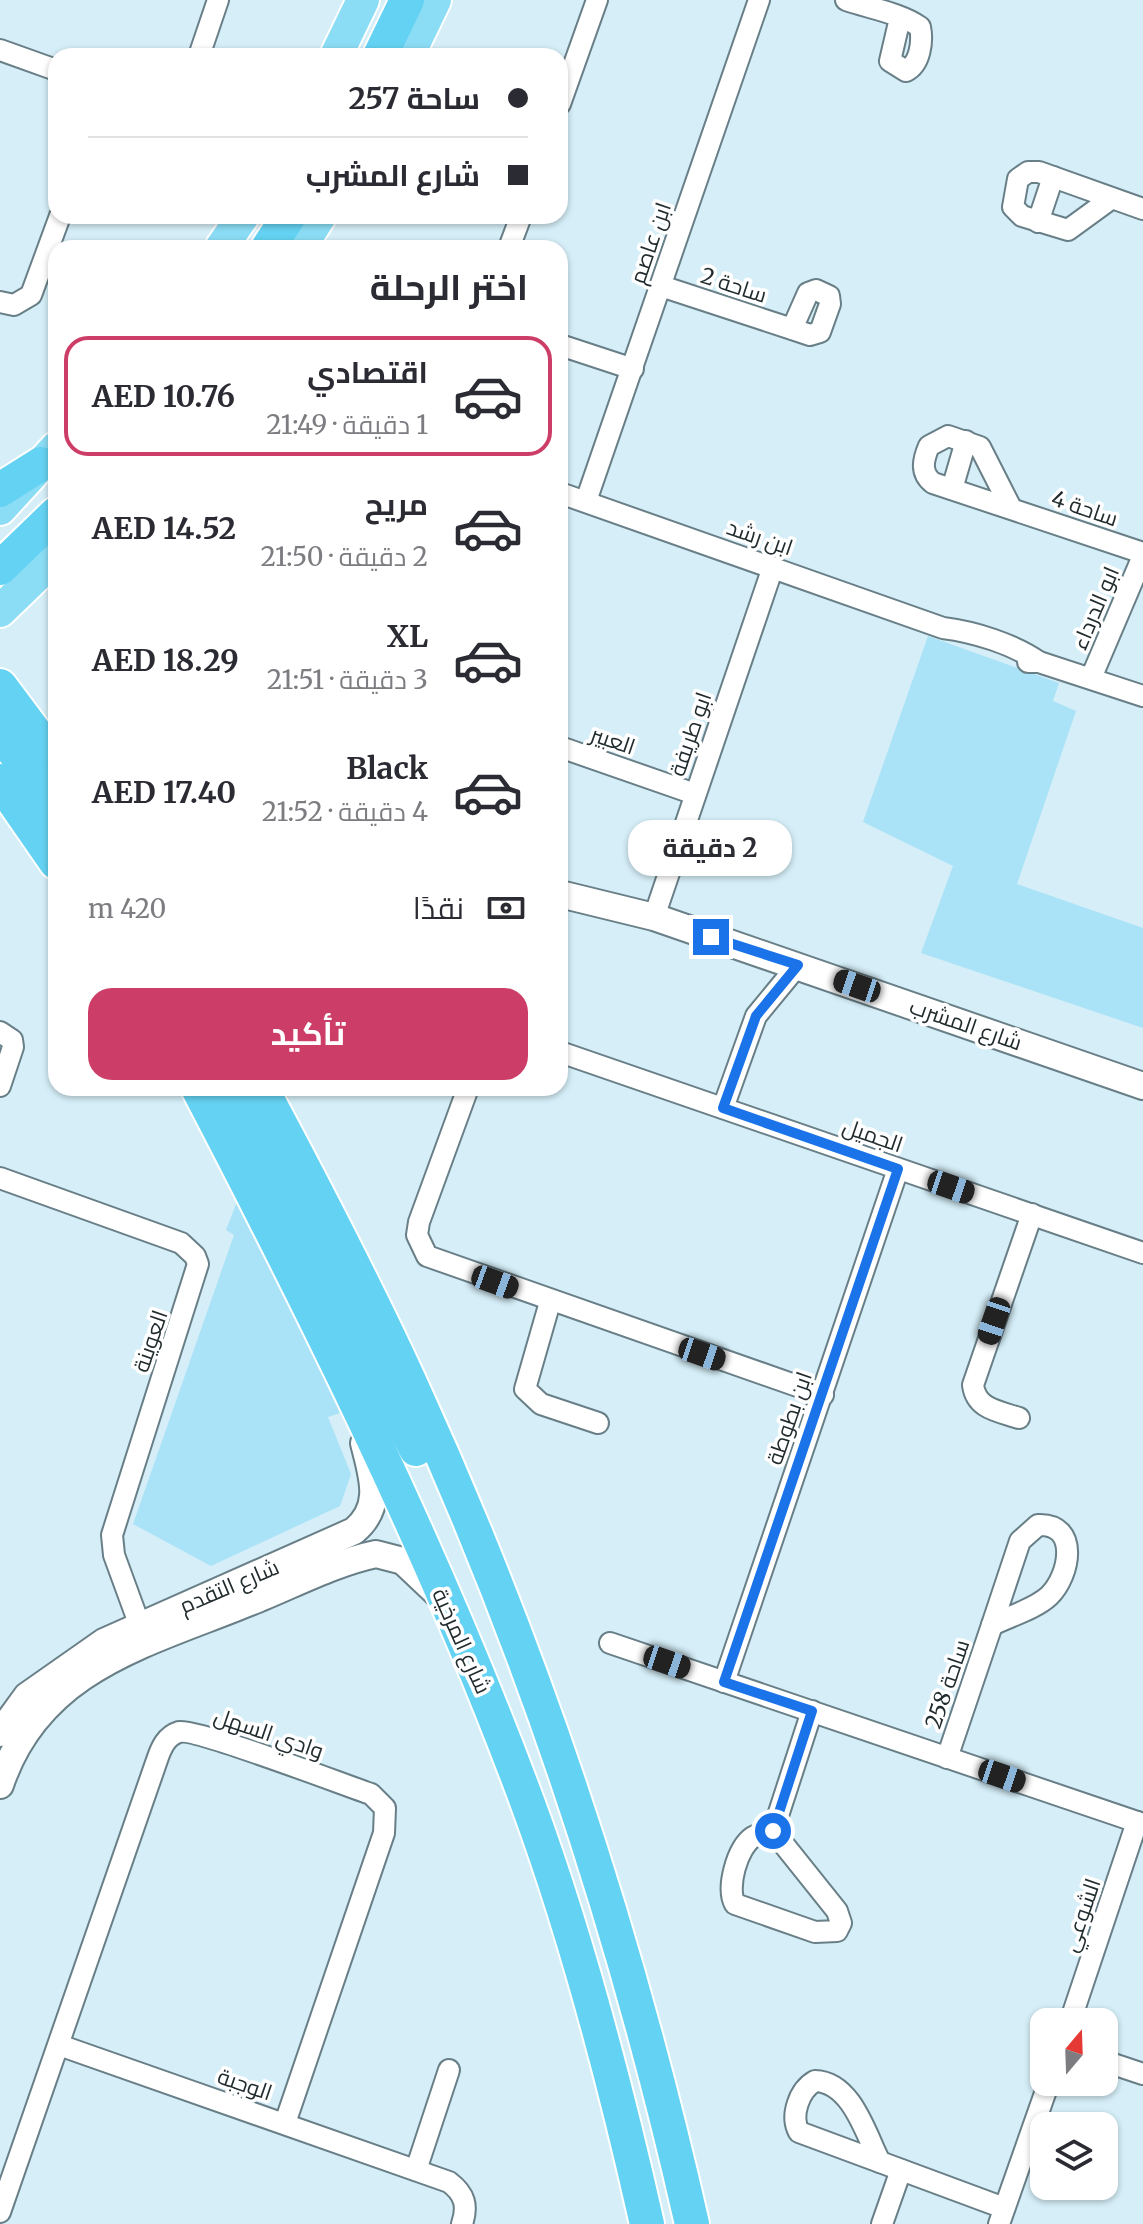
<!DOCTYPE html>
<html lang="ar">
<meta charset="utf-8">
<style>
body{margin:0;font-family:Merriweather,Cairo,serif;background:#f2f2f3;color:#2b2b33;direction:rtl;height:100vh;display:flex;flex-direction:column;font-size:30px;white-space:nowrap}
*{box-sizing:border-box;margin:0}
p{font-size:26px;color:#7c7c81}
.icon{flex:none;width:44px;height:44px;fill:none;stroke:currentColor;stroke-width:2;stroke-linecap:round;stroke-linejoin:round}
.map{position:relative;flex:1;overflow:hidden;direction:ltr}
.drawer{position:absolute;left:48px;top:240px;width:520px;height:856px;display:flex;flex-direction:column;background:#fff;border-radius:24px;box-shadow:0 2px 6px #0004;direction:rtl}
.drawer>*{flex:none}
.banner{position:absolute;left:48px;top:48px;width:520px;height:176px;border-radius:24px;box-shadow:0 2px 6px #0004;direction:rtl;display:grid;align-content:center;height:176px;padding:0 40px;background:#fff}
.needle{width:52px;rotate:19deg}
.tools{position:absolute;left:1030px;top:2008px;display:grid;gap:16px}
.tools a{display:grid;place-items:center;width:88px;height:88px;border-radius:16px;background:#fff;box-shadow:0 2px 6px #0004;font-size:40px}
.end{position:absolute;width:36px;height:36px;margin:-18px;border:10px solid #1a73e8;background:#fff;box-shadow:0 0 0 4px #fff}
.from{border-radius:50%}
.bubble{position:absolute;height:56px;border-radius:24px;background:#fff;box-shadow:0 2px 6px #0004;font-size:26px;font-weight:700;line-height:56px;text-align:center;direction:rtl}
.car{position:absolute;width:24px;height:48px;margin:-24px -12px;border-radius:10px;box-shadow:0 0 6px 2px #0007;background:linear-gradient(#222 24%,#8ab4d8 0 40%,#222 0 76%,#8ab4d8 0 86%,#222 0)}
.banner b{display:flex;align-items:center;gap:28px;height:76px;font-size:30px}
.banner b+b{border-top:2px solid #e1e1e2}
.banner i{width:20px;height:20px;background:#2b2b33}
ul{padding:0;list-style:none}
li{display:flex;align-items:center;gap:24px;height:120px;margin:0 16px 12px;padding:0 24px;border:4px solid transparent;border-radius:24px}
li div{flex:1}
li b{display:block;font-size:30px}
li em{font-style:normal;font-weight:700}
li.selected{border-color:#cc3e67}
li>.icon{width:72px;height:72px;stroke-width:1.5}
h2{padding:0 40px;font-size:36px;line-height:96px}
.pay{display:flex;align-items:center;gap:20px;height:88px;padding:0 40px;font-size:30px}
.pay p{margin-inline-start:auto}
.cta{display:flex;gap:16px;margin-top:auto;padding:16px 40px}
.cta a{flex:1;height:92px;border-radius:24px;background:#cc3e67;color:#fff;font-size:32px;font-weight:700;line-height:92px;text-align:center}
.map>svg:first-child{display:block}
.green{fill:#aae3f8}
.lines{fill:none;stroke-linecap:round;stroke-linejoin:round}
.minor-casing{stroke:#697f87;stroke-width:24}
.tertiary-casing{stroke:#697f87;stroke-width:30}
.primary-casing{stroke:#fff;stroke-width:36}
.trunk-casing{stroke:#fff;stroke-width:38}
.minor{stroke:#fff;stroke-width:20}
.tertiary{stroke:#fff;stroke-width:26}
.primary{stroke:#8bddf5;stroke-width:32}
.trunk{stroke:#64d2f2;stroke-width:34}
.route{stroke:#1a73e8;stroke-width:10}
.labels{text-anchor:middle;stroke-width:7;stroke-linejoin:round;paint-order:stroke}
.street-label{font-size:22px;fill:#222c2f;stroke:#fff}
</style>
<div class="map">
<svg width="1143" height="2224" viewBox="0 0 1143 2224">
<rect width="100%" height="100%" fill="#d5eef7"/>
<g class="green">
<path d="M928 636 1059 683 1053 701 1076 711 1017 884 1143 928V1028L921 953 953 866 863 822Z"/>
<path d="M238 1199 303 1326 340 1413 328 1417 351 1474 340 1506 211 1566 133 1524 234 1235 226 1230Z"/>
</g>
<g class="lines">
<defs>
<g id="minor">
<path d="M846 0C869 8 900 13 920 27 923 42 920 64 906 71L890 61 900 18"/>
<path d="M0 50 56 70"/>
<path d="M199 56 218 0"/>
<path d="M560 104 597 0"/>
<path d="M1112 198 1068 230 1022 216 1013 207 1018 179 1028 172H1039L1143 209"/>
<path d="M1038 222 1053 177"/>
<path d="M509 248 521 216"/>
<path d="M661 286 792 329 810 335 820 332 830 304 829 296 816 290 808 293 792 329"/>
<path d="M0 302 14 305 31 295 60 216"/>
<path d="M560 345 633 369"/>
<path d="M952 489 966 441"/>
<path d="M560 493 943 628C975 632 1013 644 1039 662"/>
<path d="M586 501 759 0"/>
<path d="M1011 508 980 447 948 436 929 446C923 460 920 473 933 483L1143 553"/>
<path d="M1028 662H1039L1143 696"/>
<path d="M1091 678 1143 556"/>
<path d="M560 747 695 794"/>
<path d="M654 917 773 567"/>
<path d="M0 1032 12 1040 13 1047 0 1086"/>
<path d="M560 1052 1143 1253"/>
<path d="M468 1088 419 1222 417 1235 427 1256 823 1395"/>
<path d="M723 1108 756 1016 798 965"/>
<path d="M0 1178 181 1243 195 1256 198 1264 112 1535 114 1555 144 1637"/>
<path d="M550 1302 525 1389 541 1404 598 1423"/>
<path d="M1019 1418C998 1411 976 1409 973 1385L1032 1214"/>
<path d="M1038 1525C1080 1523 1070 1576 1049 1596 1035 1609 1010 1616 992 1625L1020 1541Z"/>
<path d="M610 1643 1143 1824"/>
<path d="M724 1682 898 1169"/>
<path d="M947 1758 992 1625"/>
<path d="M773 1831 837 1911 841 1923 837 1931 815 1932 735 1904C726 1888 737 1848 753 1837 759 1833 766 1832 773 1831Z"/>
<path d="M773 1831 812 1711"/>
<path d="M1070 2022 1137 1822"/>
<path d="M59 2045 449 2182C465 2194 468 2206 462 2224"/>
<path d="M1104 2061 1143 2074"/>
<path d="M815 2081C852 2082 866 2135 880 2162L799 2132C790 2116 799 2090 815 2081Z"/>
<path d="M880 2162 1004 2208"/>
<path d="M416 2170 449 2070"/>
<path d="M0 2212 157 1760C161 1748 166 1736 179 1732 196 1728 344 1785 371 1794L385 1808 384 1833 285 2123"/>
<path d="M882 2224 901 2170"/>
<path d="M999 2224 1049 2082"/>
</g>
<g id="tertiary">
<path d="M560 894 654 917 1143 1086"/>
<path d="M0 1733 27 1696 104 1642 354 1531C384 1506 372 1476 364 1443"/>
<path d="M0 1785C39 1668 147 1644 250 1602 291 1586 333 1563 376 1554L403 1561 439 1595"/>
</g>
<g id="primary">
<path d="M336 56 363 0"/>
<path d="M408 56 435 0"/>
<path d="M221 248 243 216"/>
<path d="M300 248 320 216"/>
<path d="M0 509 56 448"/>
<path d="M0 611 56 557"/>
</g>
<g id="trunk">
<path d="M380 56 407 0"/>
<path d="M268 248 289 216"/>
<path d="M0 490 41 464"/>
<path d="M0 568 56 514"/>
<path d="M0 686 56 761"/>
<path d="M0 732 56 809"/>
<path d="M0 781 56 862"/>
<path d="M198 1088C319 1320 437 1558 528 1804 578 1940 615 2082 647 2224"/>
<path d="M229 1088 416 1449"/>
<path d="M261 1088C313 1185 364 1283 410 1383 533 1651 627 1937 692 2224"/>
</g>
</defs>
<use href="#minor" class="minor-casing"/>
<use href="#tertiary" class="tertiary-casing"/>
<use href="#primary" class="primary-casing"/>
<use href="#trunk" class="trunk-casing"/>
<use href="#minor" class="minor"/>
<use href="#tertiary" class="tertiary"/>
<use href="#primary" class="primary"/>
<use href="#trunk" class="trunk"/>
</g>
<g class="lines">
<path class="route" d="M711 937 798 965 756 1016 723 1108 898 1169 724 1682 812 1711 773 1831"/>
</g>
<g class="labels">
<g class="street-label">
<text transform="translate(650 243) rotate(-71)" y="8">ابن عاصم</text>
<text transform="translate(734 285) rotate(18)" y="8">ساحة 2</text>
<text transform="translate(1085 508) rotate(19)" y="8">ساحة 4</text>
<text transform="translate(760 537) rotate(19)" y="8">ابن رشد</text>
<text transform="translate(1095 608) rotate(-67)" y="8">ابو الدرداء</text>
<text transform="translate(690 734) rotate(-71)" y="8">ابو طريفة</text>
<text transform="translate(613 740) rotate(19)" y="8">العبير</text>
<text transform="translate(966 1024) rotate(19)" y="8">شارع المشرب</text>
<text transform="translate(873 1135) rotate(19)" y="8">الجميل</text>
<text transform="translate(150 1341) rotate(-71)" y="8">العوينة</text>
<text transform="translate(789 1418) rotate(-71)" y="8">ابن بطوطة</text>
<text transform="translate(229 1586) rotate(-23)" y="8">شارع التقدم</text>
<text transform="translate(462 1641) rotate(66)" y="8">شارع المرخية</text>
<text transform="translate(947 1684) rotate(-71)" y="8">ساحة 258</text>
<text transform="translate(269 1733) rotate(19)" y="8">وادي السهل</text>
<text transform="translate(1081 1915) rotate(-71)" y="8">الشوعي</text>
<text transform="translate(245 2084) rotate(19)" y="8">الوجبة</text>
</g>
</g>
</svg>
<div class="tools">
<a><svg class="needle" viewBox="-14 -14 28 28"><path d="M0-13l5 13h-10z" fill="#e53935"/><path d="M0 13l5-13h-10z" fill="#7c7c81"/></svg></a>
<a><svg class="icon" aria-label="layers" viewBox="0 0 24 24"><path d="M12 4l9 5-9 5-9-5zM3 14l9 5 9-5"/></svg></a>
</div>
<i class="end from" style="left:773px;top:1831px"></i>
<i class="end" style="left:711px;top:937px"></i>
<div class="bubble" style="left:628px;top:820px;width:164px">2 دقيقة</div>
<i class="car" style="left:857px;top:986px;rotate:289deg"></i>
<i class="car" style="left:951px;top:1187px;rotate:109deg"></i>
<i class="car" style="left:495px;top:1282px;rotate:110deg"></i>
<i class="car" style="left:994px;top:1321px;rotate:199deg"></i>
<i class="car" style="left:702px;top:1354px;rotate:109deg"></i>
<i class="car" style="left:667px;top:1662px;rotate:109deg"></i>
<i class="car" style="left:1002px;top:1776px;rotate:109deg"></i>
<div class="banner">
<b><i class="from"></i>ساحة 257</b>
<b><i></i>شارع المشرب</b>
</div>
<section class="drawer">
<h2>اختر الرحلة</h2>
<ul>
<li class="selected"><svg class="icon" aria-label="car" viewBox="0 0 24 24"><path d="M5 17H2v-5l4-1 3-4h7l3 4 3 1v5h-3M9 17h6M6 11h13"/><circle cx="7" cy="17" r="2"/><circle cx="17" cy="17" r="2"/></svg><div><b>اقتصادي</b><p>1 دقيقة · 21:49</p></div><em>AED 10.76</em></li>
<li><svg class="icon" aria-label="car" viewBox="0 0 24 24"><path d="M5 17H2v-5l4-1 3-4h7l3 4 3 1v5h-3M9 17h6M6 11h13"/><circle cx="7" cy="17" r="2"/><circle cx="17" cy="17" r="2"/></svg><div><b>مريح</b><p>2 دقيقة · 21:50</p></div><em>AED 14.52</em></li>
<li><svg class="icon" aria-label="car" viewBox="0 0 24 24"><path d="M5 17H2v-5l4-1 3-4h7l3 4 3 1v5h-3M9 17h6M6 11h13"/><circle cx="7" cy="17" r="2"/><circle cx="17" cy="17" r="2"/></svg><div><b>XL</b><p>3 دقيقة · 21:51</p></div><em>AED 18.29</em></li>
<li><svg class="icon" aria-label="car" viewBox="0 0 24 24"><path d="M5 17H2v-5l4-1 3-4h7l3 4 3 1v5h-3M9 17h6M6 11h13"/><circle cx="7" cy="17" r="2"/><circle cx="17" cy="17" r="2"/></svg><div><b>Black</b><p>4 دقيقة · 21:52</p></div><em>AED 17.40</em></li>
</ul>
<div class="pay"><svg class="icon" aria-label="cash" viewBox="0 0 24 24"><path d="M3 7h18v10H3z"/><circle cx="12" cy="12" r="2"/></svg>نقدًا<p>420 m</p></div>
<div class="cta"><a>تأكيد</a></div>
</section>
</div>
